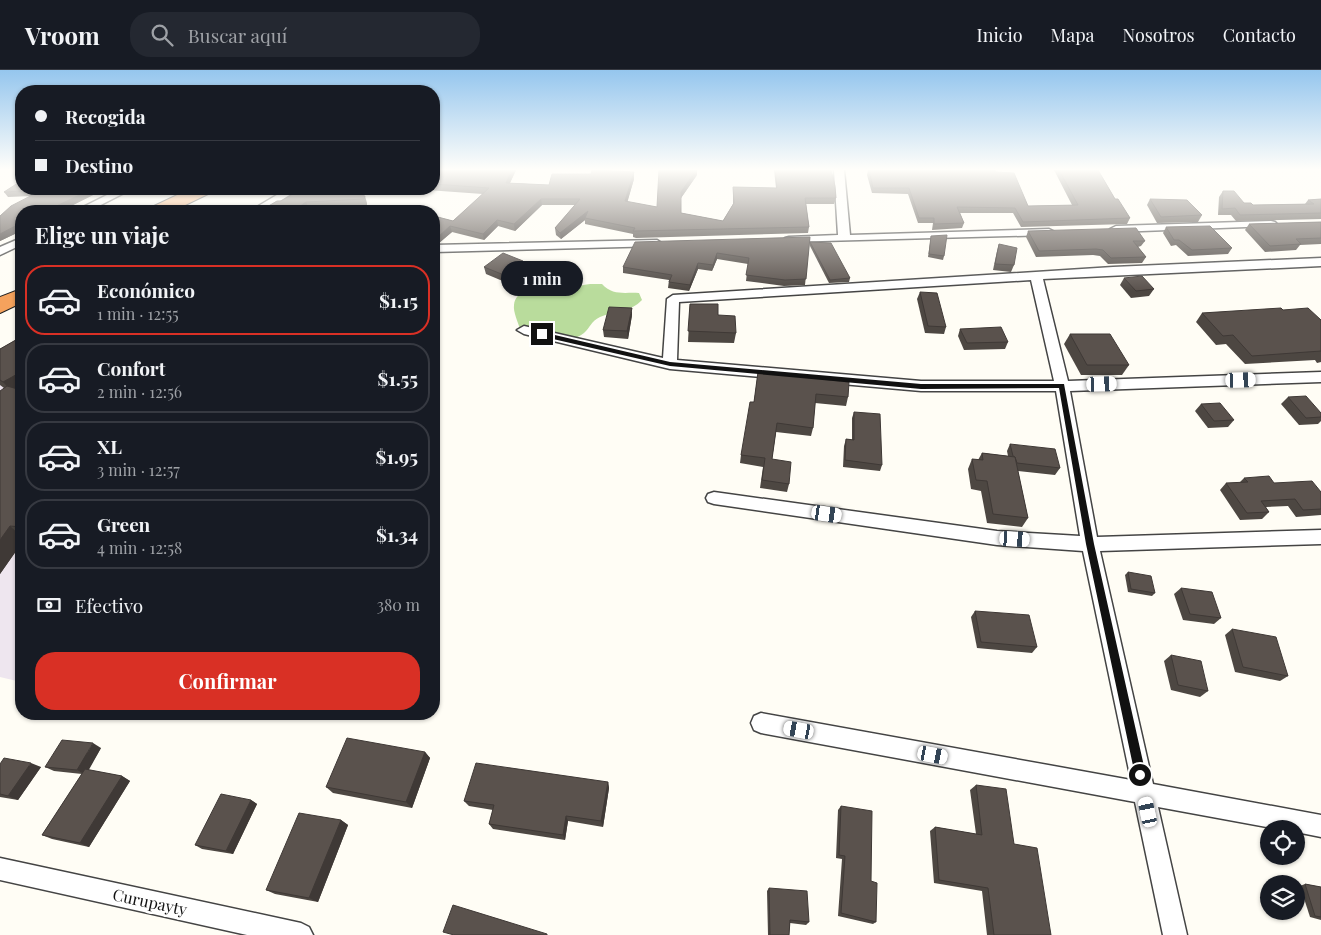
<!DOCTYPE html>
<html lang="es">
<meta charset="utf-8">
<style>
body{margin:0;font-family:"Playfair Display",serif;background:#242831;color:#f1f3f6;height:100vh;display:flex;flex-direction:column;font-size:19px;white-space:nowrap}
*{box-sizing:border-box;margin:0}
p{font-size:16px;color:#9ea1a6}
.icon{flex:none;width:28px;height:28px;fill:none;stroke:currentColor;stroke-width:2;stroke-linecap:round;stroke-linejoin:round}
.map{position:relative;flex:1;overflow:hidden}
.sheet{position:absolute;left:15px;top:135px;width:425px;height:515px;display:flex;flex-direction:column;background:#171b24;border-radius:20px;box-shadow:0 1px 4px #0004}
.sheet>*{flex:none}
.banner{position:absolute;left:15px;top:15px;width:425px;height:110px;border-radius:20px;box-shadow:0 1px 4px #0004;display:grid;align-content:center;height:110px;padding:0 20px;background:#171b24}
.controls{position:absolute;left:1260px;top:750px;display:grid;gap:10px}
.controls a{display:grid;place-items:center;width:45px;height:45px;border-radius:50%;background:#171b24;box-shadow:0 1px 4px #0004;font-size:25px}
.end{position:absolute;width:22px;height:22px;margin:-11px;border:6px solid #111;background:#fff;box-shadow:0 0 0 2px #fff}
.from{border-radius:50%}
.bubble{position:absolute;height:35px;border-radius:18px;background:#171b24;box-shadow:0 1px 4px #0004;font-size:16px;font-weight:700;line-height:35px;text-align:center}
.car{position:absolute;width:15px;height:30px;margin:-15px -8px;border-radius:6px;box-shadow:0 0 4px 1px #0007;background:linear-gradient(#fff 24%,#345 0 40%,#fff 0 76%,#345 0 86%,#fff 0)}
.banner b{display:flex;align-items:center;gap:18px;height:48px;font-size:19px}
.banner b+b{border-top:1px solid #363941}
.banner i{width:12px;height:12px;background:#f1f3f6}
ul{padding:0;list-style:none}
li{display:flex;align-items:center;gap:15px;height:70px;margin:0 10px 8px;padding:0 10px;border:2px solid #363941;border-radius:20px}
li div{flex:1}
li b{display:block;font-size:19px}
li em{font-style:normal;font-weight:700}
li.selected{border-color:#d93025}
li>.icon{width:45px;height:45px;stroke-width:1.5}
h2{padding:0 20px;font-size:22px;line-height:60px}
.pay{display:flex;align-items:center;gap:12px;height:55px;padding:0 20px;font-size:19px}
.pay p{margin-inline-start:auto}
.button{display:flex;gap:10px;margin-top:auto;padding:10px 20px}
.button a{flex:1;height:58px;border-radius:20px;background:#d93025;color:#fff;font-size:20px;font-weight:700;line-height:58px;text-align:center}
header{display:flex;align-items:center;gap:30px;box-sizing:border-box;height:70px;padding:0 25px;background:#171b24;border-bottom:1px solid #363941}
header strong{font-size:24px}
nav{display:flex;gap:28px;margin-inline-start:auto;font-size:18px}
.search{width:350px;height:45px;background:#242831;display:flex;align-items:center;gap:12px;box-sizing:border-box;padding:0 18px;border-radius:20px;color:#9ea1a6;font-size:19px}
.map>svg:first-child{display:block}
.industrial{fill:#eee6ef}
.forest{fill:#b9dc9c}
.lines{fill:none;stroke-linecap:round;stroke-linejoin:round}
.street-casing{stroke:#444;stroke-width:3}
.highway-casing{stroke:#222;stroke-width:2}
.street{fill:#fff;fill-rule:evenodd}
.highway{fill:#f5a25d;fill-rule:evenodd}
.wall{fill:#4d4742}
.shaded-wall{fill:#3f3936}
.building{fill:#5a524d;stroke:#3f3936}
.route{fill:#111}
.labels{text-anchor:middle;stroke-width:5;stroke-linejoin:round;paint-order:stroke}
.near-street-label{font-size:16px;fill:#111;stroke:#fff}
</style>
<header>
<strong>Vroom</strong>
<div class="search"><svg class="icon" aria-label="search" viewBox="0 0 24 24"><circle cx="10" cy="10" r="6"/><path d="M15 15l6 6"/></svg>Buscar aquí</div>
<nav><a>Inicio</a><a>Mapa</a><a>Nosotros</a><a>Contacto</a></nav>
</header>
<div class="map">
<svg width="1321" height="865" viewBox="0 0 1321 865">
<rect width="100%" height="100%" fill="#fffdf5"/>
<path class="industrial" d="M21 285V612L0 607V297Z"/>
<path class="forest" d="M590 214H602C613 226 624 222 639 223L642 230C631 242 614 241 600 247 591 251 590 258 584 263 574 271 558 272 546 274L540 267 520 259C518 252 513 242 514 235 516 214 552 217 566 217 574 218 582 215 590 214Z"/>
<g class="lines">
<defs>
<g id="street">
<path d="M834 100H844L850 165 1049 159 1055 162 1049 165 785 172 783 170 785 168 789 167 838 165Z"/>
<path d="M119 119H132L89 141H75Z"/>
<path d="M287 119H299L264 141H250Z"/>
<path d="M1271 151 1275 152 1277 154 1275 156 1116 162 1110 159 1116 156Z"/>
<path d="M21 168V175L0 185V177Z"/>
<path d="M657 170 663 174 661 176 434 182V175Z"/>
<path d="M1321 188V196L1043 209 1068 311 1321 302V312L1070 321 1097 467 1321 460V474L1100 481 1153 714 1321 745V767L1296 762V759H1277L1158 737 1187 865H1163L1135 732 761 663 754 660 751 653 754 646 761 643 1131 710 1083 481 997 475 714 434 708 432 706 428 708 424 714 422 997 461 1080 466 1056 321H921L670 299 524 264 517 260 524 256 663 288 667 229 673 225 1113 197ZM1031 210 1054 311H921L677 290 679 232Z"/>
<path d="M0 788 301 853 309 857 313 865H247L0 810Z"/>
</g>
<g id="highway">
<path d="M190 119H213L210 123 173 141H150L152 137Z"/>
<path d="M21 219V233L0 243V227Z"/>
</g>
</defs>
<use href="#street" class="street-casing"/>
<use href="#highway" class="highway-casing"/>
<use href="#street" class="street"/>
<use href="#highway" class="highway"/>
</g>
<g class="wall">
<path d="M434 100H516L510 113 549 115 591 104 634 102V109L627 132 657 137 697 105 681 128V143L723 151 733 134V117L776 118 774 100H831L836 128 834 134H806L809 157 808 163 636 168 633 167V164L585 154V150L561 169 556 165 555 158 575 135H542L515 161 498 156 484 170 452 162 439 173 434 171V146L453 151 483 124 427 120V119H434Z"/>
<path d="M868 100 996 102 1028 136 1072 135 1054 100H1098L1115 129 1130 148 1127 154 1021 157 1013 143H960L964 153 962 158 932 160 933 153H918L908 124 872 123 867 105Z"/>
<path d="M21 119H111V121L107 123H97L61 141H21V161L0 171V146L31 126 8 127 4 122Z"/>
<path d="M1223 121 1244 133 1253 135 1305 134 1308 130 1321 129V149L1236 151 1231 145H1218L1219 127Z"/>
<path d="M365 126 367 133V136L309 139 305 141H260L277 131Z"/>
<path d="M1150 129 1202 145 1198 152 1157 153 1147 135Z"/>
<path d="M1321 152V174L1300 175 1296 180 1265 182 1245 160 1249 154Z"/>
<path d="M1166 157 1232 178 1228 184 1188 186 1176 175 1171 176 1163 163Z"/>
<path d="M1028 161 1145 171 1141 176 1138 177 1146 187 1142 193 1108 194 1100 186 1093 185 1036 187 1026 167Z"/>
<path d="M931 166 944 186 943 190 928 187Z"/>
<path d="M810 167 805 215 784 216 746 211 748 194 717 189 712 201 698 199 689 221 668 218 669 210 623 203V197Z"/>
<path d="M810 172 850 208 849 212 829 213 810 176Z"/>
<path d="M999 174 1014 195 1011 202 993 200 997 181Z"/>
<path d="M484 197 524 198 505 212 486 204Z"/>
<path d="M1124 208 1154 219 1149 226 1131 228 1120 215Z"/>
<path d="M920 222 946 257 944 264 925 263 917 229Z"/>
<path d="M690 234 718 245 736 263 734 273 688 272Z"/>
<path d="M1283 240 1321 250V292L1317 293 1315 290 1245 294 1226 274 1216 275 1196 252 1202 243Z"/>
<path d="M632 245 628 269 604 267 603 260Z"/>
<path d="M960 259 1008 272 1005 279 964 280 958 266Z"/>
<path d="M1070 264 1129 295 1122 305H1081L1064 274Z"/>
<path d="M21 267V474L0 504 4 318 0 315V279Z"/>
<path d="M758 302 848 327 846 336 815 333 813 358 811 366 776 362 772 389 789 414 787 422 760 418 763 397 740 393 741 385 754 332Z"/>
<path d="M1288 327 1321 347V351L1318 354 1299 355 1281 334Z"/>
<path d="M1201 334 1234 350 1228 357 1208 358 1195 341Z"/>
<path d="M854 342 882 395 880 401 843 397 844 376 846 369 852 370V348Z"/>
<path d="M1010 374 1060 398 1055 405 1018 401 1028 448 1022 457 987 453 981 421 971 419 968 399 972 389 978 390 982 383 1008 386 1007 381Z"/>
<path d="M1244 408 1321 422V445L1296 447 1288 436 1266 437 1269 442 1262 449 1240 450 1220 420 1226 413H1239Z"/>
<path d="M1128 502 1155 523 1152 526 1128 522 1125 505Z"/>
<path d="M1181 518 1221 548 1214 554 1183 550 1174 524Z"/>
<path d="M975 541 1037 577 1032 583 977 578 971 547Z"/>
<path d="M1232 559 1288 606 1280 611 1235 602 1225 565Z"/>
<path d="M1171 585 1208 621 1200 627 1171 620 1164 591Z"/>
<path d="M101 678 88 700 122 706 130 711 89 777 52 769 42 765 82 704 54 701 45 697Z"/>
<path d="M425 682 430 688 412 738 333 723 326 717Z"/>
<path d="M0 694 41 697 18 730 0 727Z"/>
<path d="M608 712 609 718 603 757 568 751 565 770 493 759 489 754 493 740 469 736 464 731Z"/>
<path d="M976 715 1014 774 1051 865H987L982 821 934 813 930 761 935 757 976 764 970 720Z"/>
<path d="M251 730 257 734 233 784 202 779 195 775Z"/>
<path d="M841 736 876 852 873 854 838 846 842 789 836 788 838 740Z"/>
<path d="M341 750 348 755 318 832 275 824 266 820Z"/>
<path d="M1305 814 1321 817V850L1310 847 1300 816Z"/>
<path d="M769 818 809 852 806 855 790 853 789 865H768L767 821Z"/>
</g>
<g class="shaded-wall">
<path d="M512 100H516L507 119 506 113Z"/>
<path d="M696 100H697V105L681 128V122Z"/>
<path d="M634 102V109L626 137 625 131Z"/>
<path d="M92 119H94L97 123 61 141H46Z"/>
<path d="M105 119H111V121L107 123Z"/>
<path d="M541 129 542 135 515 161 514 154Z"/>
<path d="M306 132 309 139 305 141H293Z"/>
<path d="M588 141 585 148V150L561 169 560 163Z"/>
<path d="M497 150 498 156 484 170 483 164Z"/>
<path d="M21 153V161L0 171V164Z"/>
<path d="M450 156 452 162 439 173 438 167Z"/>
<path d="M717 183V189L712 201 713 195Z"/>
<path d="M523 191 524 198 505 212 504 205Z"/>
<path d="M698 193V199L689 221 690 215Z"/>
<path d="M632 238V245L628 269 627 261Z"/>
<path d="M21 302V323L16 326 3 312Z"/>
<path d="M10 456 21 466V474L0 504V470Z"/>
<path d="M93 673 101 678 86 705 77 700Z"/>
<path d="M425 682 430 688 412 738 406 732Z"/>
<path d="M31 693 41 697 18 730 8 726Z"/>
<path d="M122 706 130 711 89 777 80 773Z"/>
<path d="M608 712 609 718 603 757 601 751Z"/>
<path d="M251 730 257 734 233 784 226 781Z"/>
<path d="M566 746 568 751 565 770 563 765Z"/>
<path d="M341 750 348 755 318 832 309 828Z"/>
</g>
<g class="building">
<path d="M434 100H512L506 113 549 115 552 104H591L592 100 634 102 625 131 657 137 659 100H696L681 122V143L723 151 734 133 733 117 777 118 775 100H831L835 116 836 128H805L809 157 635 161H633L635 158 585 148 588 141 560 163 555 158 580 129H541L514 154 497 150 483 164 450 156 438 167 434 166V146L453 151 489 118 434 114Z"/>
<path d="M869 100H995L996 102 1014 103 1028 136 1078 135 1059 100H1098L1115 129H1118L1130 148 1023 152 1015 138 957 137 964 153 934 154V148H919L909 118H873Z"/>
<path d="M21 111V119H92L46 141H21V153L0 164V146L11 136 42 120 4 122Z"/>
<path d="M302 119H337L365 126 364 129 306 132 293 141H260L277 131H281Z"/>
<path d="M1223 121H1234L1244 133H1251L1253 135 1314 134 1308 130 1321 129V143L1240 145 1235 138 1222 139Z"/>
<path d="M1150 129 1187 130 1202 145 1161 147Z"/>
<path d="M1321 152V168L1296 169 1301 174 1270 176 1249 154Z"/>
<path d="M1210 156 1232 178 1192 180 1179 170H1174L1166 157Z"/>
<path d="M1136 158 1145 171H1133L1146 187 1111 188 1103 180 1096 179 1039 181 1028 161Z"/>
<path d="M947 165 944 186 929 184 931 166Z"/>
<path d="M810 167 806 209 785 210 746 205 749 188 717 183 713 195 698 193 690 215 669 212 672 205 623 197 635 172Z"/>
<path d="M810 172 831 173 850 208 830 210Z"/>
<path d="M999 174 1017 178 1014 195 995 194Z"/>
<path d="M503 183 523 191 504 205 484 197Z"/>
<path d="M1142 206 1154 219 1136 221 1124 208Z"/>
<path d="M920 222 937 223 946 257 928 256Z"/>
<path d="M690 234H718V245L735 246 736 263 688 261Z"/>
<path d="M609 237 632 238 627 261 603 260Z"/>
<path d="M1281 238 1283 240 1308 238 1321 250V281L1252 286 1233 265 1223 266 1202 243Z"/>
<path d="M1001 257 1008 272 967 273 960 259Z"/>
<path d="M1070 264H1110L1129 295H1087Z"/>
<path d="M21 267V302L3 312 0 310V279Z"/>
<path d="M758 302 849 312 848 327 816 324 813 358 777 353 772 389 791 392 789 414 762 410 765 388 741 385 750 332H754Z"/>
<path d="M7 316 21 320V457L10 456 0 470V321Z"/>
<path d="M1306 326 1321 343V347L1306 348 1288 327Z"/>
<path d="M1220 333 1234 350 1214 351 1201 334Z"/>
<path d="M854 342 880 344 882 395 845 390 846 369 854 370Z"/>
<path d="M1010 374 1055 379 1060 398 1017 393 1015 387 1013 386Z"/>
<path d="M982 383 1015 387 1028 448 993 444 987 411 976 410 972 389 983 390Z"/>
<path d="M1269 406 1274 413 1312 411 1321 422V439L1303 440 1295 429 1261 431 1269 442 1247 443 1226 413 1248 412 1244 408Z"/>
<path d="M1128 502 1151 506 1155 523 1131 519Z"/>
<path d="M1181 518 1212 522 1221 548 1190 544Z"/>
<path d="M975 541 1029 545 1037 577 981 572Z"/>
<path d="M1232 559 1276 567 1288 606 1243 597Z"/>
<path d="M1171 585 1201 591 1208 621 1178 615Z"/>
<path d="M347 668 425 682 406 732 326 717Z"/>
<path d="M62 670 93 673 77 700 45 697Z"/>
<path d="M4 688 31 693 8 726 0 724V694Z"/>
<path d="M476 693 608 712 601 751 566 746 563 765 489 754 494 735 464 731Z"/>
<path d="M85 699 122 706 80 773 42 765Z"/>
<path d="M976 715 1006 719 1014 774 1037 778 1051 865H994L988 818 939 810 935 757 982 765Z"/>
<path d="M221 724 251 730 226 781 195 775Z"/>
<path d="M841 736 872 741 871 811 877 813 876 852 841 843 845 786 839 785Z"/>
<path d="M299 743 341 750 309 828 266 820Z"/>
<path d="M1305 814 1321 817V847L1315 846Z"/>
<path d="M769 818 807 821 809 852 790 850 789 865H770Z"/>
<path d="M453 835 547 864V865H454L443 862Z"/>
</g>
<linearGradient id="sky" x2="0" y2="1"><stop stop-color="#95c6ee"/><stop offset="0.45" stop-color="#fffefa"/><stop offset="1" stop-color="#fffefa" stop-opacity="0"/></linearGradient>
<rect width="1321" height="221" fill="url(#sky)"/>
<path class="route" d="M542 262 670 292 921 314H1064L1094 474 1146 705 1144 708 1140 710 1137 708 1135 705 1086 474 1059 318 921 319 670 296 540 266V263Z"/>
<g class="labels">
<g class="near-street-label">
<text transform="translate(150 832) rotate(12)" y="6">Curupayty</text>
</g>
</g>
</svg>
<div class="controls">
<a><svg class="icon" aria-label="locate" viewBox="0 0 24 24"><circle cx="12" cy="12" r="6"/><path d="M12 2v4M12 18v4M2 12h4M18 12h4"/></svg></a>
<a><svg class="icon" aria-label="layers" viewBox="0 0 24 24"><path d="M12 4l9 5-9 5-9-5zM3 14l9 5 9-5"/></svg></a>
</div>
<i class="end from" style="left:1140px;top:705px"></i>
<i class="end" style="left:542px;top:264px"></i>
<div class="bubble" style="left:501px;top:191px;width:82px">1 min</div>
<i class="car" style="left:1241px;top:310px;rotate:88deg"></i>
<i class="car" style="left:1102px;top:314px;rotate:88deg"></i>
<i class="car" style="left:827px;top:444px;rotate:98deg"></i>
<i class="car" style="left:1015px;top:469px;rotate:93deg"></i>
<i class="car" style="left:799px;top:660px;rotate:280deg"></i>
<i class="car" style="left:933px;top:685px;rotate:101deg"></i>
<i class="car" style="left:1148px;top:742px;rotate:348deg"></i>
<div class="banner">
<b><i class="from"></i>Recogida</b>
<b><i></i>Destino</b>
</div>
<section class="sheet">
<h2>Elige un viaje</h2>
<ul>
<li class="selected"><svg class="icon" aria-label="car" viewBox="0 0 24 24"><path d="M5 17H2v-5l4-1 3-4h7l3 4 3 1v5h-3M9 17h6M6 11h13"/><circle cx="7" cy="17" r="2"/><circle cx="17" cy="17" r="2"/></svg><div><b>Económico</b><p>1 min · 12:55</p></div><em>$1.15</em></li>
<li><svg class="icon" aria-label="car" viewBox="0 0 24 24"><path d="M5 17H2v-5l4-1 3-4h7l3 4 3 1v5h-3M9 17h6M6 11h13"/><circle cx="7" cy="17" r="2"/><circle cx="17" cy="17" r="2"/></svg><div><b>Confort</b><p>2 min · 12:56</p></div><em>$1.55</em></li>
<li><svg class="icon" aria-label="car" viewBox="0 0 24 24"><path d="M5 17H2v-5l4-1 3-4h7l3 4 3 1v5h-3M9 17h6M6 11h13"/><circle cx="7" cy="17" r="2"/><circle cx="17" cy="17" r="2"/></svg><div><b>XL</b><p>3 min · 12:57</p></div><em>$1.95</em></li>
<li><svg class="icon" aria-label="car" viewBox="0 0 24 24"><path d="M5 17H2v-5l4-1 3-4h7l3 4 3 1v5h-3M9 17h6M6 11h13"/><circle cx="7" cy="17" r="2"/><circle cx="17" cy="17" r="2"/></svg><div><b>Green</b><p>4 min · 12:58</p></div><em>$1.34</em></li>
</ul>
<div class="pay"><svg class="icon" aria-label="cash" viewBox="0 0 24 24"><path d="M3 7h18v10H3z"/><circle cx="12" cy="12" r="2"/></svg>Efectivo<p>380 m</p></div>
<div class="button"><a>Confirmar</a></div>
</section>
</div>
